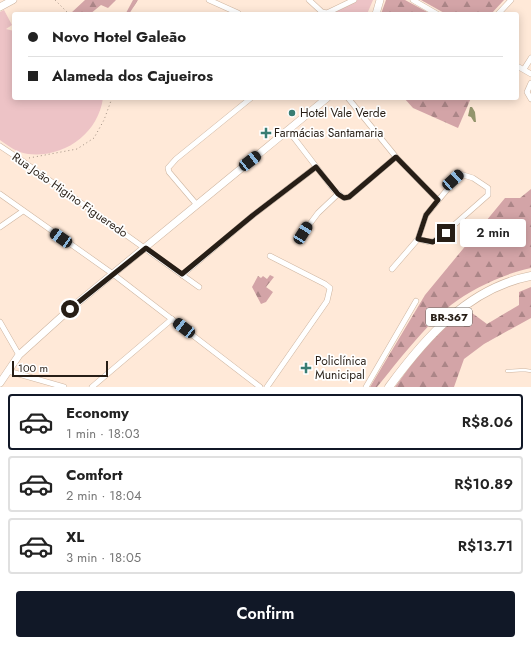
<!DOCTYPE html>
<meta charset="utf-8">
<style>
body{margin:0;font-family:Jost,sans-serif;background:#f2f2f2;color:#222;height:100vh;display:flex;flex-direction:column;font-size:15px;white-space:nowrap}
*{box-sizing:border-box;margin:0}
p{font-size:13px;color:#767676}
.icon{flex:none;width:22px;height:22px;fill:none;stroke:currentColor;stroke-width:2;stroke-linecap:round;stroke-linejoin:round}
.map{position:relative;height:387px;overflow:hidden}
.drawer{display:flex;flex-direction:column;background:#fff;flex:1}
.drawer>*{flex:none}
.guide{position:absolute;left:12px;top:12px;width:507px;height:88px;border-radius:4px;box-shadow:0 2px 10px #0003;display:grid;align-content:center;height:88px;padding:0 16px;background:#fff}
.scale{position:absolute;left:12px;bottom:10px;width:96px;box-sizing:border-box;padding-left:4px;border:2px solid #271e16;border-top:0;font-size:11px;line-height:14px;white-space:nowrap;color:#271e16;-webkit-text-stroke:3px #fff;paint-order:stroke}
.end{position:absolute;width:18px;height:18px;margin:-9px;border:5px solid #271e16;background:#fff;box-shadow:0 0 0 2px #fff}
.from{border-radius:50%}
.bubble{position:absolute;height:28px;border-radius:4px;background:#fff;box-shadow:0 2px 10px #0003;font-size:13px;font-weight:600;line-height:28px;text-align:center}
.car{position:absolute;width:12px;height:24px;margin:-12px -6px;border-radius:5px;box-shadow:0 0 3px 1px #0007;background:linear-gradient(#222 24%,#8ab4d8 0 40%,#222 0 76%,#8ab4d8 0 86%,#222 0)}
.guide b{display:flex;align-items:center;gap:14px;height:38px;font-size:15px}
.guide b+b{border-top:1px solid #e0e0e0}
.guide i{width:10px;height:10px;background:#222}
ul{padding:7px 0 0;list-style:none}
li{display:flex;align-items:center;gap:12px;height:56px;margin:0 8px 6px;padding:0 8px;border:2px solid #e0e0e0;border-radius:4px}
li div{flex:1}
li b{display:block;font-size:15px}
li em{font-style:normal;font-weight:600}
li.on{border-color:#111827}
li>.icon{width:36px;height:36px;stroke-width:1.5}
.cta{display:flex;gap:8px;margin-top:auto;padding:8px 16px}
.cta a{flex:1;height:46px;border-radius:4px;background:#111827;color:#fff;font-size:16px;font-weight:600;line-height:46px;text-align:center}
.map>svg:first-child{display:block}
.green{fill:#edc3c6}
.forest{fill:url(#forest-firs)}
.water{fill:#93956d}
.lines{fill:none;stroke-linecap:round;stroke-linejoin:round}
.lane-casing{stroke:#ceb5a0;stroke-width:3.5}
.street-casing{stroke:#ceb5a0;stroke-width:6}
.secondary-casing{stroke:#ceb5a0;stroke-width:8}
.primary-casing{stroke:#ceb5a0;stroke-width:9}
.path{stroke:#a08f82;stroke-width:1;stroke-dasharray:1 3;stroke-linecap:butt}
.lane{stroke:#fff;stroke-width:2.5}
.street{stroke:#fff;stroke-width:5}
.secondary{stroke:#fff;stroke-width:7}
.primary{stroke:#fff;stroke-width:8}
.route{stroke:#271e16;stroke-width:5}
.poi-dot{fill:#387d73;stroke:#fff;stroke-width:1.5}
.labels{text-anchor:middle;stroke-width:3.5;stroke-linejoin:round;paint-order:stroke}
.shield{fill:#fff;stroke:#68625c;stroke-width:1}
.shield-label{font-size:11px;font-weight:bold;fill:#271e16}
.poi-label{font-size:12px;fill:#271e16;stroke:#fff;text-anchor:start}
.street-label{font-size:12px;fill:#271e16;stroke:#fff}
</style>
<div class="map">
<svg width="531" height="387" viewBox="0 0 531 387">
<defs>
<pattern id="forest-firs" width="22" height="20" patternUnits="userSpaceOnUse"><rect width="22" height="20" fill="#d3a4a7"/><path d="M5 1l3.5 6h-7zM16 11l3.5 6h-7z" fill="#ab8587"/></pattern>
</defs>
<rect width="100%" height="100%" fill="#ffe9d8"/>
<g class="green">
<path d="M357 0H373L367 14H330Z"/>
<path d="M4 10 12 25 6 29 14 31V98H103C98 134 64 158 28 154 18 153 8 146 0 140V12Z"/>
</g>
<g class="forest">
<path d="M85 0H116L108 8 101 5 90 14 71 13Z"/>
<path d="M133 0H138L129 14 126 13Z"/>
<path d="M386 0H405L431 14H381Z"/>
<path d="M421 0H504L491 14H446Z"/>
<path d="M404 98H471L458 128 413 108Z"/>
<path d="M531 189V268C506 273 471 289 451 305 423 328 400 359 377 387H370L425 295 505 198H520Z"/>
<path d="M270 275 274 277 266 287 273 292 266 302 261 304 252 287 258 276 261 278 263 276 267 279Z"/>
<path d="M531 287V318L484 344 464 359 454 387H395L419 354 439 331 468 310 487 324 519 305V292Z"/>
</g>
<path class="water" d="M470 107H472L475 112 476 122H474L471 117 468 116Z"/>
<g class="lines">
<defs>
<path id="lane" d="M507 371 524 370 531 371"/>
<g id="street">
<path d="M209 0 238 13"/>
<path d="M309 0 322 12 327 13 354 0"/>
<path d="M413 0 437 14"/>
<path d="M498 14 511 0"/>
<path d="M517 66 531 74"/>
<path d="M524 69 531 58"/>
<path d="M531 83 527 92 531 99"/>
<path d="M348 98 396 157 438 200"/>
<path d="M288 130 334 190 344 198 349 197 396 157"/>
<path d="M0 146 21 160 199 287"/>
<path d="M0 194 113 274 260 387"/>
<path d="M197 205 169 172 168 168 176 159 251 98"/>
<path d="M0 227 23 211"/>
<path d="M303 233 318 213 338 194"/>
<path d="M392 269 418 239 426 215 460 174 473 178 488 188V195L437 240 430 242 418 239"/>
<path d="M182 275 252 216 316 167"/>
<path d="M0 322 19 355"/>
<path d="M8 371 64 387"/>
<path d="M92 387 172 319"/>
<path d="M267 387 327 301 330 288 325 284 270 256"/>
<path d="M366 387 416 301"/>
</g>
<g id="secondary">
<path d="M0 7 13 0"/>
<path d="M376 14 380 0"/>
<path d="M0 383 19 355 70 309 327 98"/>
</g>
<path id="primary" d="M389 387C425 338 468 288 531 276"/>
</defs>
<use href="#lane" class="lane-casing"/>
<use href="#street" class="street-casing"/>
<use href="#secondary" class="secondary-casing"/>
<use href="#primary" class="primary-casing"/>
<g class="path">
<path d="M55 0 69 14"/>
<path d="M29 158 77 149 94 138 104 120 112 98"/>
</g>
<use href="#lane" class="lane"/>
<use href="#street" class="street"/>
<use href="#secondary" class="secondary"/>
<use href="#primary" class="primary"/>
</g>
<g class="lines">
<path class="route" d="M70 309 146 248 182 274 252 216 316 167 338 194 344 198 349 197 396 157 438 200 426 215 418 239 433 242 446 233"/>
</g>
<g class="poi-dot">
<circle cx="292" cy="113" r="4"/>
<path d="M264 127h4v4h4v4h-4v4h-4v-4h-4v-4h4z"/>
<path d="M304 362h4v4h4v4h-4v4h-4v-4h-4v-4h4z"/>
</g>
<g class="labels">
<rect class="shield" x="426" y="308" width="46" height="18" rx="3"/>
<g class="shield-label">
<text x="449" y="321">BR-367</text>
</g>
<g class="poi-label">
<text x="300" y="117">Hotel Vale Verde</text>
<text x="274" y="137">Farmácias Santamaria</text>
<text x="315" y="365">Policlínica<tspan x="315" dy="14">Municipal</tspan></text>
</g>
<g class="street-label">
<text transform="translate(70 195) rotate(35)" y="4">Rua João Higino Figueredo</text>
</g>
</g>
</svg>
<div class="scale">100 m</div>
<i class="end from" style="left:70px;top:309px"></i>
<i class="end" style="left:446px;top:233px"></i>
<div class="bubble" style="left:460px;top:219px;width:66px">2 min</div>
<i class="car" style="left:250px;top:161px;rotate:52deg"></i>
<i class="car" style="left:453px;top:180px;rotate:48deg"></i>
<i class="car" style="left:303px;top:233px;rotate:32deg"></i>
<i class="car" style="left:61px;top:238px;rotate:305deg"></i>
<i class="car" style="left:184px;top:328px;rotate:308deg"></i>
<div class="guide">
<b><i class="from"></i>Novo Hotel Galeão</b>
<b><i></i>Alameda dos Cajueiros</b>
</div>
</div>
<section class="drawer">
<ul>
<li class="on"><svg class="icon" aria-label="car" viewBox="0 0 24 24"><path d="M5 17H2v-5l4-1 3-4h7l3 4 3 1v5h-3M9 17h6M6 11h13"/><circle cx="7" cy="17" r="2"/><circle cx="17" cy="17" r="2"/></svg><div><b>Economy</b><p>1 min · 18:03</p></div><em>R$8.06</em></li>
<li><svg class="icon" aria-label="car" viewBox="0 0 24 24"><path d="M5 17H2v-5l4-1 3-4h7l3 4 3 1v5h-3M9 17h6M6 11h13"/><circle cx="7" cy="17" r="2"/><circle cx="17" cy="17" r="2"/></svg><div><b>Comfort</b><p>2 min · 18:04</p></div><em>R$10.89</em></li>
<li><svg class="icon" aria-label="car" viewBox="0 0 24 24"><path d="M5 17H2v-5l4-1 3-4h7l3 4 3 1v5h-3M9 17h6M6 11h13"/><circle cx="7" cy="17" r="2"/><circle cx="17" cy="17" r="2"/></svg><div><b>XL</b><p>3 min · 18:05</p></div><em>R$13.71</em></li>
</ul>
<div class="cta"><a>Confirm</a></div>
</section>
